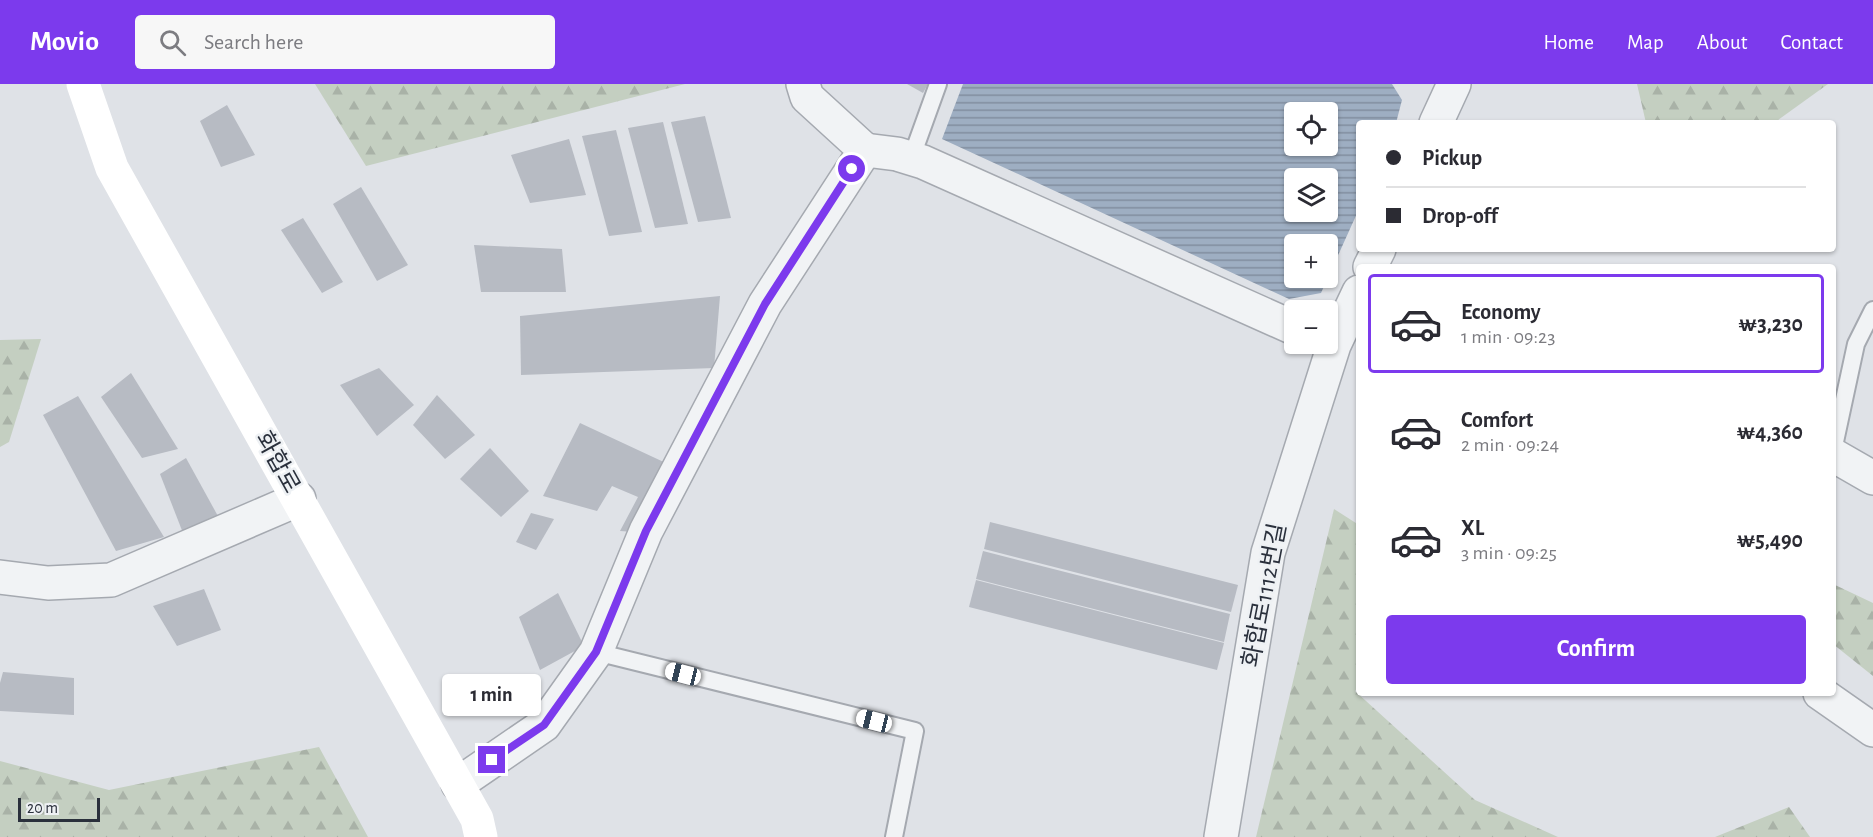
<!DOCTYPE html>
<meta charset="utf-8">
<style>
body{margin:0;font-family:"Alegreya Sans","Noto Sans KR",sans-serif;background:#f7f7f7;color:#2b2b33;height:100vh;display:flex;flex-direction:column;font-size:22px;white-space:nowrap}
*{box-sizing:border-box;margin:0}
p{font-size:20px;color:#7c7c81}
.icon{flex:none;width:33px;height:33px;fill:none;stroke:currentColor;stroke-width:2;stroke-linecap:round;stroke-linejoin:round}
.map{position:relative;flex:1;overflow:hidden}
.details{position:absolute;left:1356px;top:180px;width:480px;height:432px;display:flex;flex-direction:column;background:#fff;border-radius:6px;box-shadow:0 2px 4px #0004}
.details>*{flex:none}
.hud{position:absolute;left:1356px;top:36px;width:480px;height:132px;border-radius:6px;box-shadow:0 2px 4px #0004;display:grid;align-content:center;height:132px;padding:0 30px;background:#fff}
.buttons{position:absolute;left:1284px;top:18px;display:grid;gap:12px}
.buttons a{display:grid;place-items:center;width:54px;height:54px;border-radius:6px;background:#fff;box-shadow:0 2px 4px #0004;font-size:30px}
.scale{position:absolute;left:18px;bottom:15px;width:82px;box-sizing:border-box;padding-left:6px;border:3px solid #2a303c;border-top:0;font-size:16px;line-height:21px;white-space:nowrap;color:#2a303c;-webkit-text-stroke:4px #eef1f4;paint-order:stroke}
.end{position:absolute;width:27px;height:27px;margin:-14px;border:8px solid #7c3aed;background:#fff;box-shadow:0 0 0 3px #fff}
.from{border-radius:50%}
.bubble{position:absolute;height:42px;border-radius:6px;background:#fff;box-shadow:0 2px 4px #0004;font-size:20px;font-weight:700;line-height:42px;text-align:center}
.car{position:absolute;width:18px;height:36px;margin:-18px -9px;border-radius:8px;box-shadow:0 0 4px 2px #0007;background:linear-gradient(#fff 24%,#345 0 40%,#fff 0 76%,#345 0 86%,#fff 0)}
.hud b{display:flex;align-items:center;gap:21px;height:57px;font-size:22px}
.hud b+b{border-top:2px solid #e1e1e2}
.hud i{width:15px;height:15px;background:#2b2b33}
ul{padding:10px 0 0;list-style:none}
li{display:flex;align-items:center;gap:18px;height:99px;margin:0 12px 9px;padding:0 18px;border:3px solid transparent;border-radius:6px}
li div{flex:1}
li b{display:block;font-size:22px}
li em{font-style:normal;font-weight:700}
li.active{border-color:#7c3aed}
li>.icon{width:54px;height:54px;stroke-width:1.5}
.button{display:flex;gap:12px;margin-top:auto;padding:12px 30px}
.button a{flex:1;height:69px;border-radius:6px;background:#7c3aed;color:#fff;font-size:24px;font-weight:700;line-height:69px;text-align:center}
header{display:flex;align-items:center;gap:36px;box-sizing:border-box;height:84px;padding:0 30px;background:#7c3aed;color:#fff}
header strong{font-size:28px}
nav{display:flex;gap:33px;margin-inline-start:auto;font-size:21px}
.search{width:420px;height:54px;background:#f7f7f7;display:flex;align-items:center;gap:15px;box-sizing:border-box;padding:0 21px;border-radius:6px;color:#7c7c81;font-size:22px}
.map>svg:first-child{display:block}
.forest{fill:url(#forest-firs)}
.water{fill:url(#water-rules);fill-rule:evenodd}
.building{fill:#b7bbc3}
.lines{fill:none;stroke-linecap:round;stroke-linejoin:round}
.service-casing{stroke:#a5a9b0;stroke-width:20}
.minor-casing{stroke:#a5a9b0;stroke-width:36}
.service{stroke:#f1f3f5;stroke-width:16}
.minor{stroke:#f1f3f5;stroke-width:33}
.secondary{stroke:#fff;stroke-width:33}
.route{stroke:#7c3aed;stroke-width:8}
.labels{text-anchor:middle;stroke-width:5;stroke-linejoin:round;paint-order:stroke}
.street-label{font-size:24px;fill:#2a303c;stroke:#eef1f4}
</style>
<header>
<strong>Movio</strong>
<div class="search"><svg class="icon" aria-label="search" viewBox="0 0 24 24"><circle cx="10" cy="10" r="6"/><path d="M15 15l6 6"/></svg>Search here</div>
<nav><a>Home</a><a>Map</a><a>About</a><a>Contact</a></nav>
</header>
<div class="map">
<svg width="1873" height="753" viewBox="0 0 1873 753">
<defs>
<pattern id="forest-firs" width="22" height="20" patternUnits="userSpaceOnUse" patternTransform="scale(1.5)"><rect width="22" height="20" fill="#c4cfc1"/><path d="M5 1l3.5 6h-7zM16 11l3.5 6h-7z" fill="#a9b2a7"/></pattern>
<pattern id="water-rules" width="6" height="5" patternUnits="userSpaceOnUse" patternTransform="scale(1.5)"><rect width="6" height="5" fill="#9eaec2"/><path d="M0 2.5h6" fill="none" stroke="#818e9f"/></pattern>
</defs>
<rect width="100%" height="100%" fill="#dfe2e7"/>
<g class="forest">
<path d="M315 0H685L366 82Z"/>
<path d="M1637 0H1828L1774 39H1646Z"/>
<path d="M41 255 9 358 0 363V256Z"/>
<path d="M1334 425 1359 441V603L1355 607 1475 716 1558 753H1256Z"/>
<path d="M1833 500 1873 519V592L1833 560Z"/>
<path d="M319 663 368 753H0V677L109 706Z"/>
<path d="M1789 723 1810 753H1715Z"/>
</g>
<path class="water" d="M963 0H1392L1402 16 1396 39H1359V125L1321 209 1289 215 942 55ZM1294 28H1328V62H1294ZM1294 94H1328V128H1294ZM1294 160H1328V194H1294Z"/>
<g class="building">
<path d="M907 0H928L923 9Z"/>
<path d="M227 21 255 71 221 83 200 37Z"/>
<path d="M705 32 731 134 698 138 671 38Z"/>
<path d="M663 38 688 140 655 144 628 44Z"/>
<path d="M616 46 642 148 609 152 582 52Z"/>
<path d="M569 55 586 111 530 119 511 71Z"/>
<path d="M361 103 408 181 377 197 333 120Z"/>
<path d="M303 134 343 198 322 209 281 146Z"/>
<path d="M474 161 562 165 566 208H481Z"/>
<path d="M720 212 714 284 521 291 520 232Z"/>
<path d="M379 284 414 321 377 352 340 301Z"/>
<path d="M131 289 178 365 142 374 101 313Z"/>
<path d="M437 311 475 351 445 375 413 341Z"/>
<path d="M78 312 164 453 116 467 43 331Z"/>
<path d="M580 339 668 380 634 448 620 447 638 413 612 402 597 427 543 412Z"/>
<path d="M490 364 529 407 501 433 460 395Z"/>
<path d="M186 374 219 434 183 449 160 390Z"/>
<path d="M531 429 554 435 536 466 516 458Z"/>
<path d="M990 438 1238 501 1231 528 984 465Z"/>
<path d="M983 467 1230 530 1224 558 976 495Z"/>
<path d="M976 496 1224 559 1217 586 969 523Z"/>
<path d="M204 505 221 546 177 562 153 522Z"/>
<path d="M558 509 584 562 540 586 519 533Z"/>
<path d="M3 588 74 594V631L0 627V599Z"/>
</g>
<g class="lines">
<defs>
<g id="service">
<path d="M911 75 938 0"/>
<path d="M1833 367 1856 260 1873 226"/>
<path d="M596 568 915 647 894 753"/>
</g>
<g id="minor">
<path d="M1436 39 1454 0"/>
<path d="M865 66 897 70 923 78 1294 244"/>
<path d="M1370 183 1379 165"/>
<path d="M1833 371 1873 394"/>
<path d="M0 493 48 499 111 496 299 415"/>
<path d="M1820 609 1873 646"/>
<path d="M458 700 544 641 596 568 646 447 765 220 865 66 807 13 803 0"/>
<path d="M1221 753 1268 469 1334 261 1359 208"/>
</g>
</defs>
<use href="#service" class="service-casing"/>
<use href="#minor" class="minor-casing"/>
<use href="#service" class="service"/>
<use href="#minor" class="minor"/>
<path class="secondary" d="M83 0 112 84 477 735 481 753"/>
</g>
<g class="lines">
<path class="route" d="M492 676 544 641 596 568 646 447 754 241 765 220 852 85"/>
</g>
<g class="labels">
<g class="street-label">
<text transform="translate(278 378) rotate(61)" y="8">화합로</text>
<text transform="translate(1264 511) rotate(-79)" y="8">화합로1112번길</text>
</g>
</g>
</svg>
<div class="buttons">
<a><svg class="icon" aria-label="locate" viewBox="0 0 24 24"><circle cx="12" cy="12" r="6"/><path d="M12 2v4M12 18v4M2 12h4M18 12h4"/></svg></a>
<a><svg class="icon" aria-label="layers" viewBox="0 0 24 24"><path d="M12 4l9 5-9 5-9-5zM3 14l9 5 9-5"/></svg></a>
<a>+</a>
<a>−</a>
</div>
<div class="scale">20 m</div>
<i class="end from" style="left:852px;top:85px"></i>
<i class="end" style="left:492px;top:676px"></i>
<div class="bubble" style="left:442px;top:590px;width:99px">1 min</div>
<i class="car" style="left:683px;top:590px;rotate:284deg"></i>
<i class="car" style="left:874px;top:637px;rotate:284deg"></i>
<div class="hud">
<b><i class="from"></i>Pickup</b>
<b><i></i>Drop-off</b>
</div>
<section class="details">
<ul>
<li class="active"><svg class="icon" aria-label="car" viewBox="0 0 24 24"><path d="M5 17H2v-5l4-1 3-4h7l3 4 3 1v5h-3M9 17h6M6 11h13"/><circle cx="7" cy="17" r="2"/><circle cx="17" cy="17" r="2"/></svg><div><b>Economy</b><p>1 min · 09:23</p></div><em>₩3,230</em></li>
<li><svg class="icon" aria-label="car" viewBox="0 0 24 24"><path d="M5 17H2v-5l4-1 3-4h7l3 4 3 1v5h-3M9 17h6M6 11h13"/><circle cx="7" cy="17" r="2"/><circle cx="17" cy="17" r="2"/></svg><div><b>Comfort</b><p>2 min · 09:24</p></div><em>₩4,360</em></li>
<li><svg class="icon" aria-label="car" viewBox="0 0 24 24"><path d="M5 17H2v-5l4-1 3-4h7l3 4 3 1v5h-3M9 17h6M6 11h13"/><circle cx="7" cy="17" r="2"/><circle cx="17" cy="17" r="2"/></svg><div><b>XL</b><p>3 min · 09:25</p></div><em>₩5,490</em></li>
</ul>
<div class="button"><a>Confirm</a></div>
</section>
</div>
